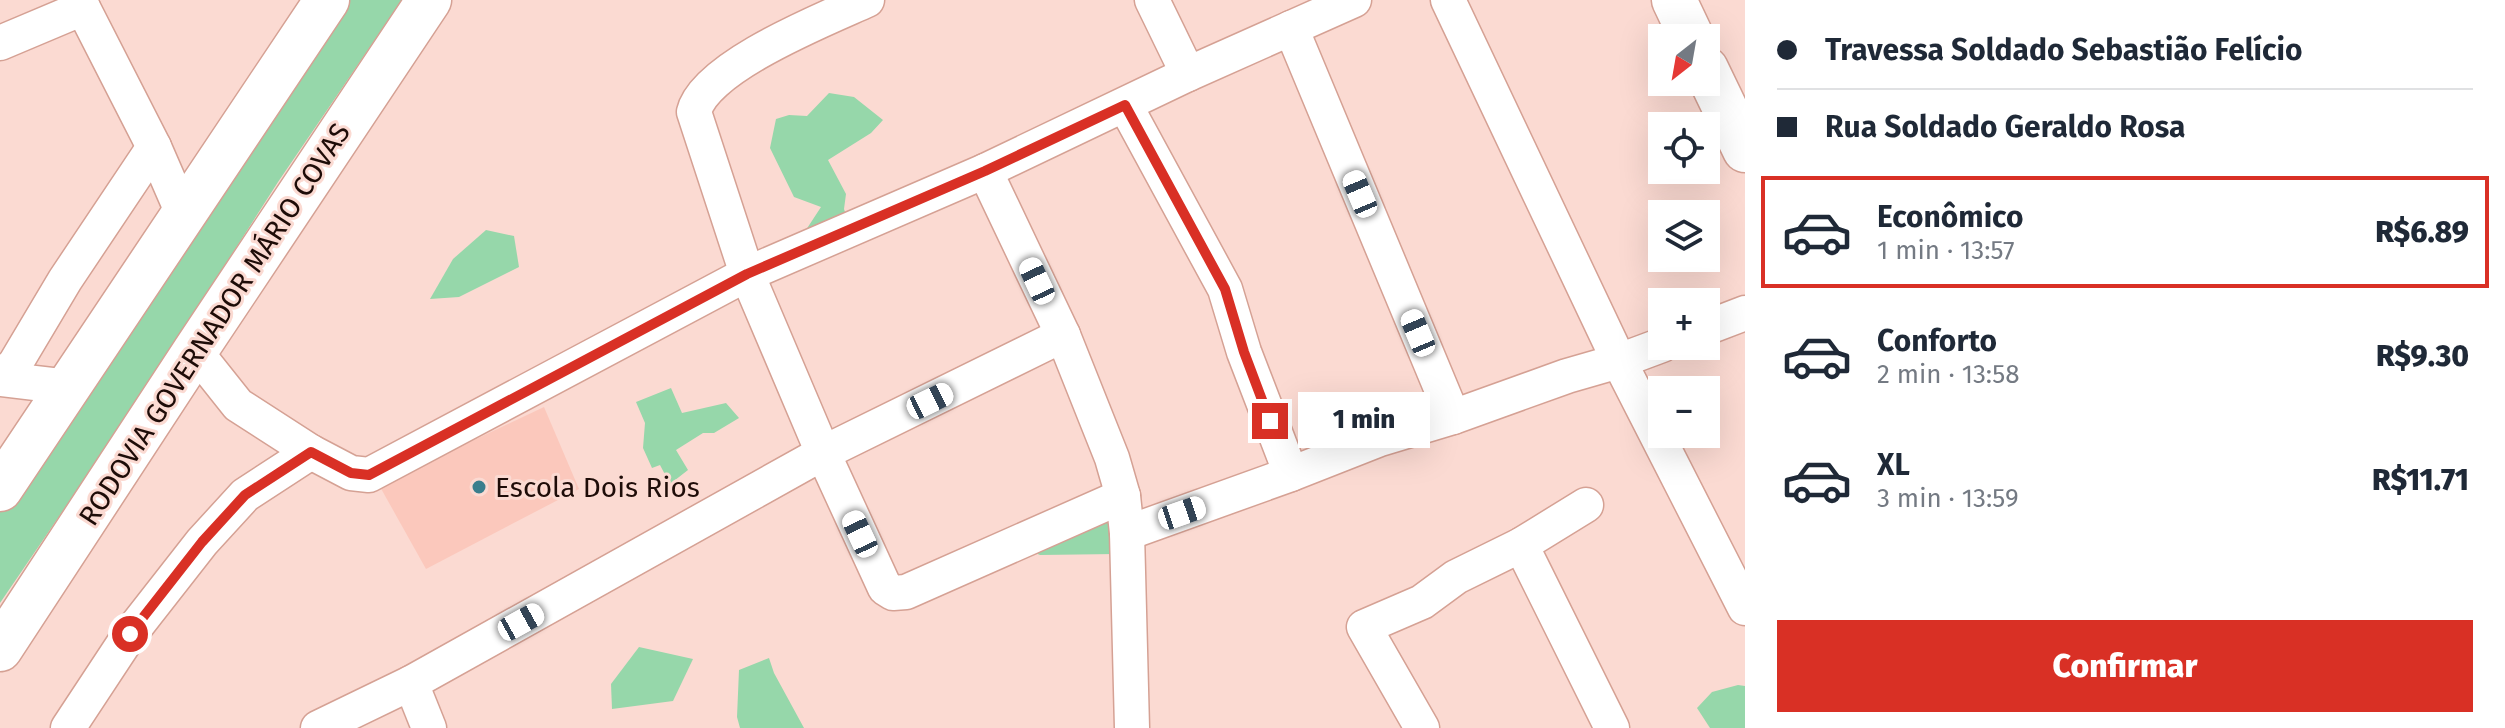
<!DOCTYPE html>
<html lang="pt">
<meta charset="utf-8">
<style>
body{margin:0;font-family:"Fira Sans",sans-serif;background:#f6f6f7;color:#1f2937;height:100vh;display:flex;flex-direction:column;font-size:30px;white-space:nowrap}
*{box-sizing:border-box;margin:0}
p{font-size:26px;color:#747a83}
.icon{flex:none;width:44px;height:44px;fill:none;stroke:currentColor;stroke-width:2;stroke-linecap:round;stroke-linejoin:round}
.map{position:relative;flex:1;overflow:hidden}
.panel{display:flex;flex-direction:column;background:#fff;width:760px}
.panel>*{flex:none}
.top-card{display:grid;align-content:center;height:176px;padding:0 32px;background:#fff}
.needle{width:52px;rotate:211deg}
.controls{position:absolute;left:1648px;top:24px;display:grid;gap:16px}
.controls a{display:grid;place-items:center;width:72px;height:72px;border-radius:0px;background:#fff;box-shadow:0 8px 32px #0002;font-size:40px}
.end{position:absolute;width:36px;height:36px;margin:-18px;border:10px solid #d93025;background:#fff;box-shadow:0 0 0 4px #fff}
.from{border-radius:50%}
.bubble{position:absolute;height:56px;border-radius:0px;background:#fff;box-shadow:0 8px 32px #0002;font-size:26px;font-weight:800;line-height:56px;text-align:center}
.car{position:absolute;width:24px;height:48px;margin:-24px -12px;border-radius:10px;box-shadow:0 0 6px 2px #0007;background:linear-gradient(#fff 24%,#345 0 40%,#fff 0 76%,#345 0 86%,#fff 0)}
.top-card b{display:flex;align-items:center;gap:28px;height:76px;font-size:30px}
.top-card b+b{border-top:2px solid #e0e1e3}
.top-card i{width:20px;height:20px;background:#1f2937}
ul{padding:0;list-style:none}
li{display:flex;align-items:center;gap:24px;height:112px;margin:0 16px 12px;padding:0 16px;border:4px solid transparent;border-radius:0px}
li div{flex:1}
li b{display:block;font-size:30px}
li em{font-style:normal;font-weight:800}
li.on{border-color:#d93025}
li>.icon{width:72px;height:72px;stroke-width:1.5}
.cta{display:flex;gap:16px;margin-top:auto;padding:16px 32px}
.cta a{flex:1;height:92px;border-radius:0px;background:#d93025;color:#fff;font-size:32px;font-weight:800;line-height:92px;text-align:center}
main{display:flex;flex:1;min-height:0}
.map>svg:first-child{display:block}
.built{fill:#fbc8bc}
.green{fill:#96d7aa}
.lines{fill:none;stroke-linecap:round;stroke-linejoin:round}
.street-casing{stroke:#d5a194;stroke-width:37}
.secondary-casing{stroke:#d5a194;stroke-width:47}
.highway-casing{stroke:#d5a194;stroke-width:47}
.street{stroke:#fff;stroke-width:34}
.secondary{stroke:#fff;stroke-width:44}
.highway{stroke:#fff;stroke-width:44}
.route{stroke:#d93025;stroke-width:10}
.poi-dot{fill:#3a7e8d;stroke:#fbdad2;stroke-width:3}
.labels{text-anchor:middle;stroke-width:6;stroke-linejoin:round;paint-order:stroke}
.street-label{font-size:28px;fill:#1e0c08;stroke:#fbdad2}
.poi-label{font-size:28px;fill:#1e0c08;stroke:#fbdad2;text-anchor:start}
</style>
<main>
<div class="map">
<svg width="1745" height="728" viewBox="0 0 1745 728">
<rect width="100%" height="100%" fill="#fbdad2"/>
<path class="built" d="M544 407 579 489 426 569 379 485Z"/>
<g class="green">
<path d="M339 0H402L278 182 144 392 0 603V507Z"/>
<path d="M829 93 854 97 883 120 871 133 828 160 846 194 844 209 848 221 804 233 821 207 794 197 770 148 776 119 789 115 807 116Z"/>
<path d="M486 230 514 236 519 267 459 297 430 299 453 259Z"/>
<path d="M671 388 682 413 726 403 739 418 714 433H703L676 450 688 470 670 484 660 465 652 468 643 448 645 423 636 402Z"/>
<path d="M1112 514 1116 554 1040 555 1033 552Z"/>
<path d="M639 647 693 659 673 701 612 709 611 684Z"/>
<path d="M769 658 774 673 804 728H740L737 717 739 670Z"/>
<path d="M1738 685 1745 686V728H1710L1697 708 1712 692Z"/>
</g>
<g class="lines">
<defs>
<g id="street">
<path d="M79 0 154 147 184 216"/>
<path d="M867 0C825 19 704 67 694 112L747 274 823 453 885 588 893 593 906 592 1123 496"/>
<path d="M1152 0 1188 74"/>
<path d="M1448 0 1619 361 1745 608"/>
<path d="M1291 28 1453 417"/>
<path d="M0 43 83 8"/>
<path d="M1125 105 1225 289 1244 352 1291 474"/>
<path d="M985 171 1063 335 1112 458 1123 496 1127 533 1132 728"/>
<path d="M1706 328 1745 313"/>
<path d="M195 351 238 405 311 452 351 473 369 475 747 274 985 171 1188 74 1354 0"/>
<path d="M0 378 15 364 65 280 154 147"/>
<path d="M0 379 69 387"/>
<path d="M1127 533 1291 474 1380 439 1453 417 1567 376 1619 361 1662 345"/>
<path d="M1521 545 1612 728"/>
<path d="M411 683 429 728"/>
<path d="M68 728 130 634 202 542 245 495 311 452"/>
<path d="M318 728 411 683 823 453 1063 335"/>
<path d="M1422 728 1364 627 1422 602 1456 577 1521 545 1586 505"/>
</g>
<g id="secondary">
<path d="M1674 0 1692 38"/>
<path d="M1706 69 1745 150"/>
</g>
<g id="highway">
<path d="M0 489 327 0"/>
<path d="M0 649 195 351 429 0"/>
</g>
</defs>
<use href="#street" class="street-casing"/>
<use href="#secondary" class="secondary-casing"/>
<use href="#highway" class="highway-casing"/>
<use href="#street" class="street"/>
<use href="#secondary" class="secondary"/>
<use href="#highway" class="highway"/>
</g>
<g class="lines">
<path class="route" d="M130 634 202 542 245 495 311 452 351 473 369 475 747 274 985 171 1125 105 1225 289 1244 352 1270 421"/>
</g>
<circle class="poi-dot" cx="479" cy="487" r="8"/>
<g class="labels">
<g class="street-label">
<text transform="translate(214 324) rotate(-57)" y="10">RODOVIA GOVERNADOR MÁRIO COVAS</text>
</g>
<g class="poi-label">
<text x="495" y="497">Escola Dois Rios</text>
</g>
</g>
</svg>
<div class="controls">
<a><svg class="needle" viewBox="-14 -14 28 28"><path d="M0-13l5 13h-10z" fill="#e53935"/><path d="M0 13l5-13h-10z" fill="#747a83"/></svg></a>
<a><svg class="icon" aria-label="locate" viewBox="0 0 24 24"><circle cx="12" cy="12" r="6"/><path d="M12 2v4M12 18v4M2 12h4M18 12h4"/></svg></a>
<a><svg class="icon" aria-label="layers" viewBox="0 0 24 24"><path d="M12 4l9 5-9 5-9-5zM3 14l9 5 9-5"/></svg></a>
<a>+</a>
<a>−</a>
</div>
<i class="end from" style="left:130px;top:634px"></i>
<i class="end" style="left:1270px;top:421px"></i>
<div class="bubble" style="left:1298px;top:392px;width:132px">1 min</div>
<i class="car" style="left:1360px;top:194px;rotate:337deg"></i>
<i class="car" style="left:1037px;top:281px;rotate:335deg"></i>
<i class="car" style="left:1418px;top:333px;rotate:337deg"></i>
<i class="car" style="left:930px;top:401px;rotate:64deg"></i>
<i class="car" style="left:1182px;top:513px;rotate:71deg"></i>
<i class="car" style="left:860px;top:534px;rotate:335deg"></i>
<i class="car" style="left:521px;top:622px;rotate:61deg"></i>
</div>
<section class="panel">
<div class="top-card">
<b><i class="from"></i>Travessa Soldado Sebastião Felício</b>
<b><i></i>Rua Soldado Geraldo Rosa</b>
</div>
<ul>
<li class="on"><svg class="icon" aria-label="car" viewBox="0 0 24 24"><path d="M5 17H2v-5l4-1 3-4h7l3 4 3 1v5h-3M9 17h6M6 11h13"/><circle cx="7" cy="17" r="2"/><circle cx="17" cy="17" r="2"/></svg><div><b>Econômico</b><p>1 min · 13:57</p></div><em>R$6.89</em></li>
<li><svg class="icon" aria-label="car" viewBox="0 0 24 24"><path d="M5 17H2v-5l4-1 3-4h7l3 4 3 1v5h-3M9 17h6M6 11h13"/><circle cx="7" cy="17" r="2"/><circle cx="17" cy="17" r="2"/></svg><div><b>Conforto</b><p>2 min · 13:58</p></div><em>R$9.30</em></li>
<li><svg class="icon" aria-label="car" viewBox="0 0 24 24"><path d="M5 17H2v-5l4-1 3-4h7l3 4 3 1v5h-3M9 17h6M6 11h13"/><circle cx="7" cy="17" r="2"/><circle cx="17" cy="17" r="2"/></svg><div><b>XL</b><p>3 min · 13:59</p></div><em>R$11.71</em></li>
</ul>
<div class="cta"><a>Confirmar</a></div>
</section>
</main>
